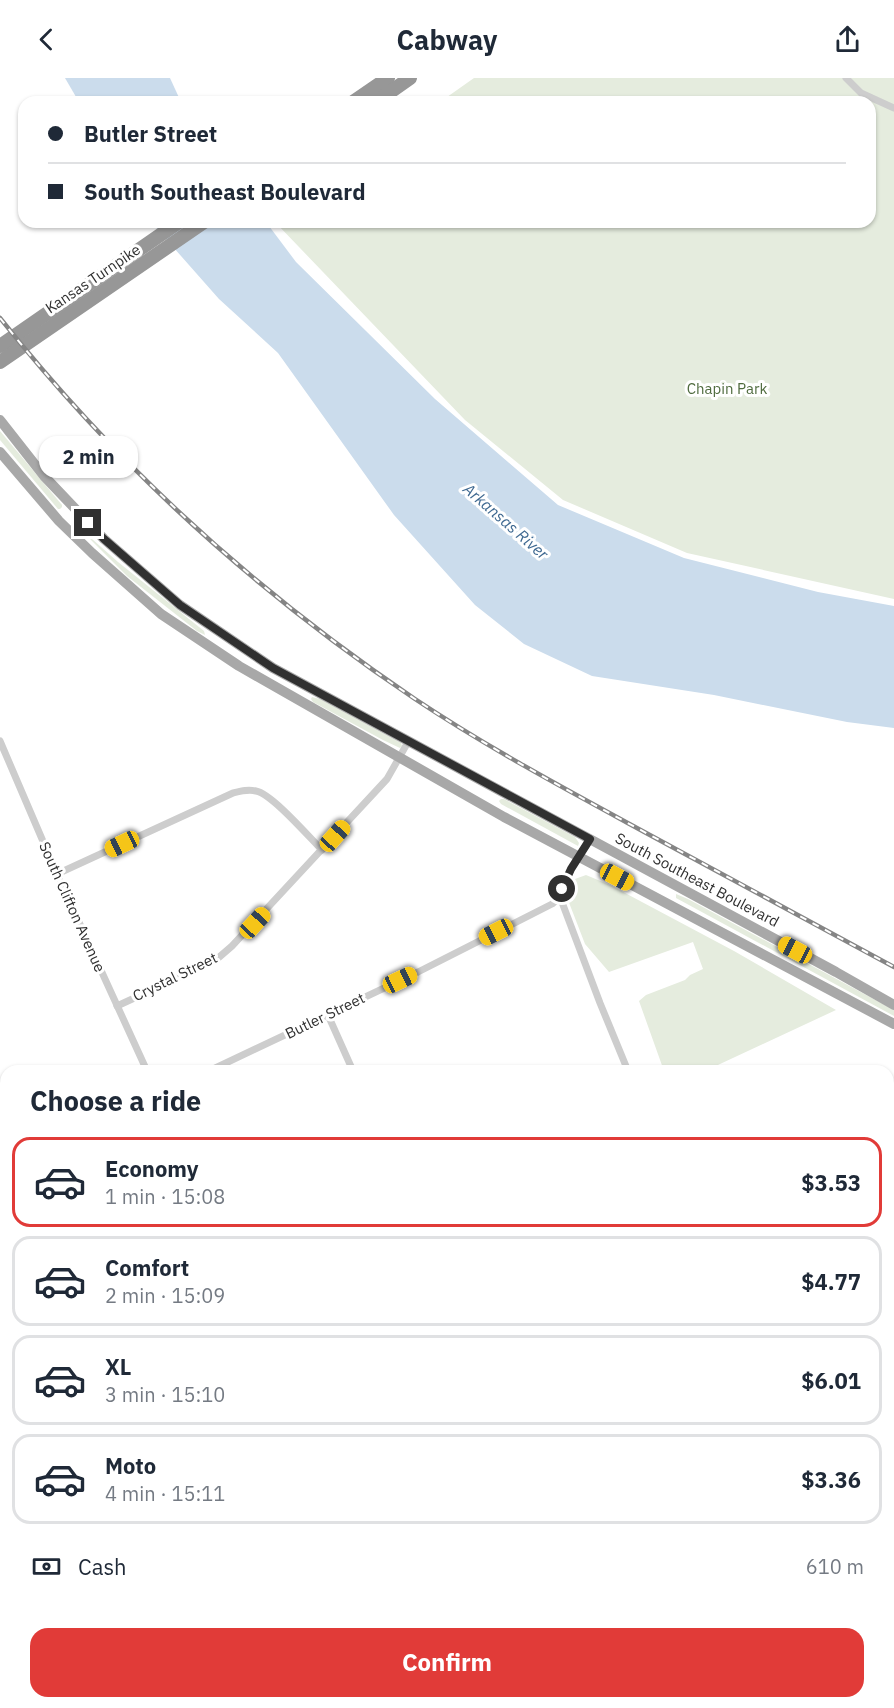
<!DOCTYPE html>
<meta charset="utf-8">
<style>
body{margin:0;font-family:"IBM Plex Sans",sans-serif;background:#f6f6f7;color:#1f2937;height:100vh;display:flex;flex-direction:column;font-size:22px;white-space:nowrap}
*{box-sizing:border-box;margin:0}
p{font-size:20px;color:#747a83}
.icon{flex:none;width:33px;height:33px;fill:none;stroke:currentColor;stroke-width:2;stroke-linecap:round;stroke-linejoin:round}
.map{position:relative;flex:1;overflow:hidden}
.sheet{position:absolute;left:0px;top:987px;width:894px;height:644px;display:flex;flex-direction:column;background:#fff;border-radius:18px 18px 0 0;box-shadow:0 2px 4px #0004}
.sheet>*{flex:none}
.hud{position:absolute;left:18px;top:18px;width:858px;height:132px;border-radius:18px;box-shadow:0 2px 4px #0004;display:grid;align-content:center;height:132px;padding:0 30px;background:#fff}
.end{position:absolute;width:27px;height:27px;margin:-14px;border:8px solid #303030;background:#fff;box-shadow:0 0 0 3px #fff}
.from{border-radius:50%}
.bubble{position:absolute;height:42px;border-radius:18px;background:#fff;box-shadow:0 2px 4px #0004;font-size:20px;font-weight:700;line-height:42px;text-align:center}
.car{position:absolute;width:18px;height:36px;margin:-18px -9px;border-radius:8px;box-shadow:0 0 4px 2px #0007;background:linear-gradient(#f5c518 24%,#345 0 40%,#f5c518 0 76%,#345 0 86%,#f5c518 0)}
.hud b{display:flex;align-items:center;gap:21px;height:57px;font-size:22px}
.hud b+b{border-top:2px solid #e0e1e3}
.hud i{width:15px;height:15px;background:#1f2937}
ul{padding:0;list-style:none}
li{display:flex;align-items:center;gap:18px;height:90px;margin:0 12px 9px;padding:0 18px;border:3px solid #e0e1e3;border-radius:18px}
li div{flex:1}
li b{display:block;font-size:22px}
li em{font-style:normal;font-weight:700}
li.selected{border-color:#e13b38}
li>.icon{width:54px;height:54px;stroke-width:1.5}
h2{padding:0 30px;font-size:27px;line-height:72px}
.pay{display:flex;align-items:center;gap:15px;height:66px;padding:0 30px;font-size:22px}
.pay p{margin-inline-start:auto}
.action{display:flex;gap:12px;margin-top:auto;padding:12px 30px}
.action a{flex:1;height:69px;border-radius:18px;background:#e13b38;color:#fff;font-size:24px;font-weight:700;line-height:69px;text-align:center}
header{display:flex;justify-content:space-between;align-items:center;height:78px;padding:0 30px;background:#fff;font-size:27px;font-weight:700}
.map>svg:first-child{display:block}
.green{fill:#e5ecde}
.water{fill:#cbdcec}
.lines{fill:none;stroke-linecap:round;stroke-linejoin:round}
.street{stroke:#cdcdcd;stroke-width:7}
.secondary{stroke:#bababa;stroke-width:10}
.primary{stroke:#a8a8a8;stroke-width:10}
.highway{stroke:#979797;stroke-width:14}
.rail-casing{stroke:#858585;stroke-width:4.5}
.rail{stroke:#fff;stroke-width:2;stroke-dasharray:7;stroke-linecap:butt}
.route{stroke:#303030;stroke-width:8}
.labels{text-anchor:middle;stroke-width:6;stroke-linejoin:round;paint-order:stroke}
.street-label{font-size:15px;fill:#303030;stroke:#fff}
.park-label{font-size:15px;fill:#4f6b3e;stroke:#fff}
.water-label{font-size:16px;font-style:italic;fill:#3f6991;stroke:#fff}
</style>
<header><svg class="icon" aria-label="back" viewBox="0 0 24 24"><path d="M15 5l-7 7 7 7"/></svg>Cabway<svg class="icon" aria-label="share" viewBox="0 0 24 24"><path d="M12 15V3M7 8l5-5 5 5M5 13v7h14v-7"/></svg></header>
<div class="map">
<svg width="894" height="1630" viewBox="0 0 894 1630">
<rect width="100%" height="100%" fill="#fff"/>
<g class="green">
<path d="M474 0H894V521L687 475 563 422 465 342 275 144H870V24H440Z"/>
<path d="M0 353 62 427V429L60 431H58L0 362Z"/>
<path d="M90 461H92L118 484 204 553 205 557 197 553 127 498Z"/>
<path d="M312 619 320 621 401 665 402 668 400 670 383 662 313 624 311 621Z"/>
<path d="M501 721H504L575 759 579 765 578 768 501 726 499 723Z"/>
<path d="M586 797 610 807 734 873 836 932 705 993H664L639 923 646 917 685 902 690 897 703 891 693 864 609 894 585 866 568 822 575 801Z"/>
<path d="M676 816 688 821 894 932V938L676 820Z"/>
</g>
<g class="water">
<path d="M65 0H170L181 24H79Z"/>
<path d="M151 144H266L296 184 435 321 558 427 684 480 818 514 894 528V650L847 644 714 617 592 598 524 566 475 527 394 437 278 275 219 221Z"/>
</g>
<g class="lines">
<g class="street">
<path d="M846 0 861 15 894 30"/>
<path d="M0 663 57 796 147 993"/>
<path d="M57 796 233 715C241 713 248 711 256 713 272 716 309 759 322 772"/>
<path d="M560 819 600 925 628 993"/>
<path d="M117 928 206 887 217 881 232 868 387 701 408 664"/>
<path d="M328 937 353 993"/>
<path d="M209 993 418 894 552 826 560 819 565 803 571 791 590 761"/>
<path d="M888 1359 894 1356"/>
<path d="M888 1388 894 1401"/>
<path d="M888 1407 894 1405"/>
<path d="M129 1624 131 1630"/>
<path d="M338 1624 341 1630"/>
<path d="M627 1624 631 1630"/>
<path d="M760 1624 763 1630"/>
<path d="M190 1630 202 1624"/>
<path d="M583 1630 591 1624"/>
</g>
<g class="secondary">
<path d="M888 1147 894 1144"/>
<path d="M0 1542 6 1540"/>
<path d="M888 1603 894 1617"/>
</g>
<g class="primary">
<path d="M0 342 44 398 104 461 180 527 273 590 836 894 894 927"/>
<path d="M0 374 59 443 92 475 161 536 239 588 504 739 894 946"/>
</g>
<g class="highway">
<path d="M353 24 388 0"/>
<path d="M376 24 410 0"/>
<path d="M0 268 179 144"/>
<path d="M0 284 204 144"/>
</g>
<defs>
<path id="rail" d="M0 240C117 388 259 516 415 621 490 671 569 713 648 756 730 800 812 845 894 889"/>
</defs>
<use href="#rail" class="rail-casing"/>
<use href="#rail" class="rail"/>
</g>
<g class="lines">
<path class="route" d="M88 445 104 461 180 527 273 590 590 761 571 791 562 811"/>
</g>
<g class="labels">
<g class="street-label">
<text transform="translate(93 201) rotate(-34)" y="5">Kansas Turnpike</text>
<text transform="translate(697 802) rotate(28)" y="5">South Southeast Boulevard</text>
<text transform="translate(72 829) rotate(66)" y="5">South Clifton Avenue</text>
<text transform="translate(175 899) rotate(-26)" y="5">Crystal Street</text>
<text transform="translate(325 938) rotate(-26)" y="5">Butler Street</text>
</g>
<g class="park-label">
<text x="727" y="316">Chapin Park</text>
</g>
<g class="water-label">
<text transform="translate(506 443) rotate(41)" y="6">Arkansas River</text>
</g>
</g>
</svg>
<i class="end from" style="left:562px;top:811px"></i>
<i class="end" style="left:88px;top:445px"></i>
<div class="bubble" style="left:39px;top:358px;width:99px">2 min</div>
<i class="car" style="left:335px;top:758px;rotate:42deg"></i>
<i class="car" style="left:122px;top:766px;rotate:245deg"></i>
<i class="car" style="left:617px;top:799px;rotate:118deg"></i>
<i class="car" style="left:255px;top:845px;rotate:43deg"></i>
<i class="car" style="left:496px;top:854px;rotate:243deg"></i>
<i class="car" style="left:795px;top:872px;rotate:298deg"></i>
<i class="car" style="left:400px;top:902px;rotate:65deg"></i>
<div class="hud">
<b><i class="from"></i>Butler Street</b>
<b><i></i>South Southeast Boulevard</b>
</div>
<section class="sheet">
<h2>Choose a ride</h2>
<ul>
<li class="selected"><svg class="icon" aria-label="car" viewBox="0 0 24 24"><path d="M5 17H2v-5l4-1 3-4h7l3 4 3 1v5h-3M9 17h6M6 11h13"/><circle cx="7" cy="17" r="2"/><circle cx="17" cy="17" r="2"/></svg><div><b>Economy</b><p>1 min · 15:08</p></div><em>$3.53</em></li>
<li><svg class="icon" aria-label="car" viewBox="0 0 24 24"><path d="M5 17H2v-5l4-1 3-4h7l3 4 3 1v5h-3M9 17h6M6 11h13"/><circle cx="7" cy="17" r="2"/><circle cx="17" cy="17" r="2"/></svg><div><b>Comfort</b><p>2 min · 15:09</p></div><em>$4.77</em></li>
<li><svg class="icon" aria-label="car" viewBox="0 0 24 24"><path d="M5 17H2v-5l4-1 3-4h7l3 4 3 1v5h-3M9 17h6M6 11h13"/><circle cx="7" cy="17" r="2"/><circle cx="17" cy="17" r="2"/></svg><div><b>XL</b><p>3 min · 15:10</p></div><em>$6.01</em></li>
<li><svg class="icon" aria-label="car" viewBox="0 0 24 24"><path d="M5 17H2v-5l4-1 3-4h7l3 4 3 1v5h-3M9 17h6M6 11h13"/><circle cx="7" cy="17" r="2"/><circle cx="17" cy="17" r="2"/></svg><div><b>Moto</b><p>4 min · 15:11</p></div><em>$3.36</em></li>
</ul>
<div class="pay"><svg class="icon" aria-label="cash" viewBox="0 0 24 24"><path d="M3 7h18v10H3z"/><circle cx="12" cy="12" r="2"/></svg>Cash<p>610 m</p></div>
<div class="action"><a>Confirm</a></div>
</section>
</div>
